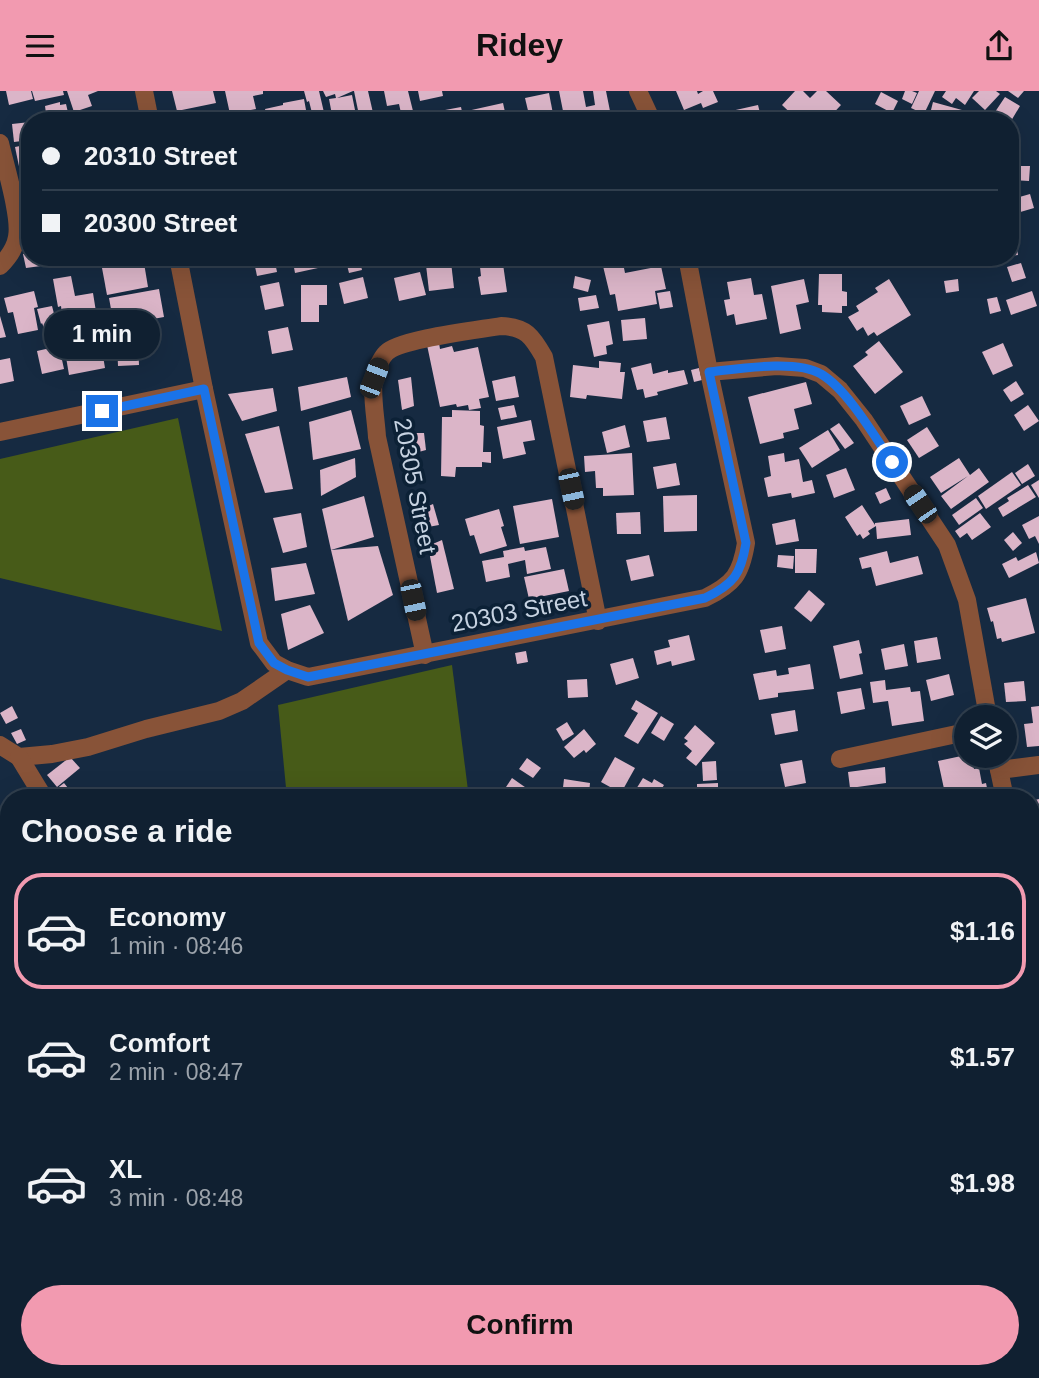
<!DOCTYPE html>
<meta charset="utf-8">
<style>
body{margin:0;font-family:Helvetica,sans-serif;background:#1e2d3d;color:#f1f3f6;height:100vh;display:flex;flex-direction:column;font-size:26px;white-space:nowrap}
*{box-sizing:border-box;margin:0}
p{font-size:23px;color:#9ca3ab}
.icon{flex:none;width:38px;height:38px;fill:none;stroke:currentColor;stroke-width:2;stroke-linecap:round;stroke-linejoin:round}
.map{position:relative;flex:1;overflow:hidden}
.sheet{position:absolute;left:0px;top:698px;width:1040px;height:590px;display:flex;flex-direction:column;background:#102031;border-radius:28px 28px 0 0;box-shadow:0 7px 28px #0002,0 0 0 2px #303e4d}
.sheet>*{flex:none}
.top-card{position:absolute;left:21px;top:21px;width:998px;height:154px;border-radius:28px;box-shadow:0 7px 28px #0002,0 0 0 2px #303e4d;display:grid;align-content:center;height:154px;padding:0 21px;background:#102031}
.buttons{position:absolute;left:954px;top:614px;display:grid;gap:14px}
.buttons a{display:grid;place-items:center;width:63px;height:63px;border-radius:50%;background:#102031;box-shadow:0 7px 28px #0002,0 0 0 2px #303e4d;font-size:35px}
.end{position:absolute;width:32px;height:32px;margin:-16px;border:9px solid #1a73e8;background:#fff;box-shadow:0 0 0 4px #fff}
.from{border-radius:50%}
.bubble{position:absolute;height:49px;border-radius:24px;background:#102031;box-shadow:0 7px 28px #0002,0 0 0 2px #303e4d;font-size:23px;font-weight:700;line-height:49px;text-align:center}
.car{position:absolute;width:21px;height:42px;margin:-21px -10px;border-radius:9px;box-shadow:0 0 5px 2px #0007;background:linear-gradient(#222 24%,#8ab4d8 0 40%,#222 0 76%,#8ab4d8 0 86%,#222 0)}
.top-card b{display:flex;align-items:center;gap:24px;height:66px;font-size:26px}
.top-card b+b{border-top:2px solid #303e4d}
.top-card i{width:18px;height:18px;background:#f1f3f6}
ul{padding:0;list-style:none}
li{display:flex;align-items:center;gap:21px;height:116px;margin:0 14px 10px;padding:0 7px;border:4px solid transparent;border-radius:28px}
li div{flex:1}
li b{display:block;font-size:26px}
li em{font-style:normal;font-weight:700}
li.selected{border-color:#f29ab0}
li>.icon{width:63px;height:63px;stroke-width:1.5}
h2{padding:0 21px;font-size:32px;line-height:84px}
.cta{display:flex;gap:14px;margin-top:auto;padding:14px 21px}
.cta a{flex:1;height:80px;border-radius:42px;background:#f29ab0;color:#111;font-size:28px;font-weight:700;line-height:80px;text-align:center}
header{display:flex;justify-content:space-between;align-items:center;height:91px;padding:0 21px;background:#f29ab0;color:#111;font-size:32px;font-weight:700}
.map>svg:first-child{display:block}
.industrial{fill:#392c39}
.green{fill:#475b18}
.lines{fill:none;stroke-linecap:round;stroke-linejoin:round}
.river{stroke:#08181d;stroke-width:46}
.building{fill:#dbb5c8}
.minor{stroke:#885338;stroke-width:18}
.route{stroke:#1a73e8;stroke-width:9}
.labels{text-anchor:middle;stroke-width:7;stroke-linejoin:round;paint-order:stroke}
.street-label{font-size:24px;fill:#c6d2e1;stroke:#0c2136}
</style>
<header><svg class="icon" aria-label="menu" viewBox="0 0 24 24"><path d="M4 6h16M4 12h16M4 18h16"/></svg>Ridey<svg class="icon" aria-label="share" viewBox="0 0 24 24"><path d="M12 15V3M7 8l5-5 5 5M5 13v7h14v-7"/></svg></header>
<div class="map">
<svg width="1039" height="1287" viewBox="0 0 1039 1287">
<rect width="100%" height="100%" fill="#162a41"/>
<path class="industrial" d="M170 1279H441L436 1287H165Z"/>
<g class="green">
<path d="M178 327 222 540 0 487V368Z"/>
<path d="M452 574 469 707H287L278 614Z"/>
<path d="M0 1009 9 1011V1101L0 1048Z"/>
<path d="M38 1279H85L82 1287H40Z"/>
</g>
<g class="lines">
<g class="river">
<path d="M1031 1125 1039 1128"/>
<path d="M496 1287 503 1279"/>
</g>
</g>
<g class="building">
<path d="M6 0H31L33 8 9 14Z"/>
<path d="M32 0H63L64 4 35 10Z"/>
<path d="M67 0H98L88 4 92 15 74 21Z"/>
<path d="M172 0H213L216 12 177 20Z"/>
<path d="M225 0H263V3L253 5 256 18 230 23Z"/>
<path d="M304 0H319L326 30H314L309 10 307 11Z"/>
<path d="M323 0H353L337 7 352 4 356 24 333 29 329 8 336 7 335 3 326 6Z"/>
<path d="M354 0H368L374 26 360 29Z"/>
<path d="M384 0H408L413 20 401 22 399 13 387 15Z"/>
<path d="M418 0H442L443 5 420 10Z"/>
<path d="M559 0H583L586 16 595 14 593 0H606L612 30H565Z"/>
<path d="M676 0H697L698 3 703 0H713L718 11 703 17 701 12 684 19Z"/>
<path d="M795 0H803L810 7 817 0H826L841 14 826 30H799L782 14Z"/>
<path d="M905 0H912L917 2 912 13 902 8Z"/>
<path d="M919 0H935L924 23 911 17Z"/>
<path d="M946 0H974L965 14 956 7 952 13 942 6Z"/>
<path d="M979 0H996L1000 3 985 19 972 7Z"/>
<path d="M1008 0H1024L1018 7Z"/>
<path d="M881 1 898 10 892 22 875 13Z"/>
<path d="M549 2 553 23 530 28 525 7Z"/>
<path d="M1005 6 1020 15 1011 30H997L1000 24 995 21Z"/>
<path d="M304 8 308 30H268L265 18 283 14V12Z"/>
<path d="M60 11V14L66 13 70 30H47L45 15Z"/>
<path d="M933 11 962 19 959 30H938L929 27Z"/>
<path d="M503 12 507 30H469L467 20Z"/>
<path d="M758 14 762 30H691V29Z"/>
<path d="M461 16 464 30H425V28L446 23 445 19Z"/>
<path d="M30 31V49L14 51 12 33Z"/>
<path d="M30 53V84L21 85 15 56Z"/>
<path d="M1010 61H1016V75H1030L1029 90 1010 89Z"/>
<path d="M1030 103 1034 117 1017 122 1013 108Z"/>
<path d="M24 119H30V137L24 136Z"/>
<path d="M1016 151 1018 164 1010 165V152Z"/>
<path d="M30 162V166H93V168L26 177 23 163Z"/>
<path d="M100 166H143L148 196 107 204Z"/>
<path d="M253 166H274L277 181 257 185Z"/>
<path d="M292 166H316L318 177 295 182Z"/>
<path d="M335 166H359L362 179 349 182 346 170 337 173Z"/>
<path d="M385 166 387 174 379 176 378 168Z"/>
<path d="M487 166H502L507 201 481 204 478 186 481 185 479 167Z"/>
<path d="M518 166H555L556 172 519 177Z"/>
<path d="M848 166H866L865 176 847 174Z"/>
<path d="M451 171 454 197 429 200 426 174Z"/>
<path d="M623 172 625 182 661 175 666 198 655 200 657 213 618 220 615 203 610 204 603 175Z"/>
<path d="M1021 172 1026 187 1012 191 1007 176Z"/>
<path d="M420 181 426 204 399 210 394 187Z"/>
<path d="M819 183H842V200L847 201V215H842V222L822 221V214H818Z"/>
<path d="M71 185 75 205 93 202 97 227 78 230 79 235 64 238 61 215 58 216 53 188Z"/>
<path d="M575 185 591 189 588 201 573 197Z"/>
<path d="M363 186 368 207 344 213 339 192Z"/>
<path d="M751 187 754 204 762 203 767 228 736 234 734 223 727 225 724 209 730 208 727 191Z"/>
<path d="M804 188 809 211 796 214 801 238 780 243 771 195Z"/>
<path d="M889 188 911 224 877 245 874 241 868 245 863 236 857 240 848 226 859 220 856 215 878 201 875 197Z"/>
<path d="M958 188 959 200 946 202 944 190Z"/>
<path d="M279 191 284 215 265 219 260 195Z"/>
<path d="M301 194H327V214H319V231H301Z"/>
<path d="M159 198 164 226 131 232 132 237 115 240 109 207Z"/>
<path d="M34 200 38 216 34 217 38 239 18 243 13 221 8 222 4 207Z"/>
<path d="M670 200 673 216 660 218 657 202Z"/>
<path d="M1032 200 1037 215 1011 224 1006 209Z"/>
<path d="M596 204 599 217 580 220 578 207Z"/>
<path d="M997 206 1001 220 990 223 987 208Z"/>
<path d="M52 215 57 234 44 237 42 232 41 233 37 218Z"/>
<path d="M0 225 6 246 0 247Z"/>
<path d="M645 227 647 248 623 250 621 229Z"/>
<path d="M609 230 613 253 606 255 607 263 594 266 587 234Z"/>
<path d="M288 236 293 259 272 263 268 240Z"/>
<path d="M100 247 105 277 69 284 64 254Z"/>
<path d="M138 250 139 274 118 275 117 251Z"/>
<path d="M879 250 903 281 875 303 853 275 868 264 865 261Z"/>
<path d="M439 252 440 258 452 255 454 261 478 256 489 306 479 308 481 317 469 319 468 314 457 316 456 313 440 316 427 254Z"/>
<path d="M1003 252 1013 275 993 284 982 261Z"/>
<path d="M59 255 64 278 42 283 37 260Z"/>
<path d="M10 267 14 290 0 293V269Z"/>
<path d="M599 270 621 272 620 281H625L622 308 587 304 586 308 570 306 573 274 599 277Z"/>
<path d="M651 272 653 283 668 279V282L684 279 688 293 657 301 658 304 645 307 643 298 637 299 631 277Z"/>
<path d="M699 277 702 289 694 291 691 279Z"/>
<path d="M515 285 519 306 496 310 492 290Z"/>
<path d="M347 286 351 306 301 320 298 296Z"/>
<path d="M411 286 414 315 402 319 398 289Z"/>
<path d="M1016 290 1024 303 1011 311 1003 299Z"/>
<path d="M806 291 812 313 794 318 799 338 783 342 784 347 760 353 748 306Z"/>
<path d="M273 297 277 320 242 330 228 303Z"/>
<path d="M922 305 931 324 909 334 900 315Z"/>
<path d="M514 314 517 326 501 329 498 317Z"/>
<path d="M1028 314 1039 330 1024 340 1014 324Z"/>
<path d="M351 319 361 358 313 369 309 331Z"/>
<path d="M452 319 480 320V334L484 335 483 361H491V372L482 371V376H456L455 386 441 385 442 326H452Z"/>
<path d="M666 326 670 348 647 351 643 330Z"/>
<path d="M531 329 535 349 523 351 526 363 503 368 497 336Z"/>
<path d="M839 332 854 352 845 358 830 338Z"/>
<path d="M625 334 630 356 607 362 602 341Z"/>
<path d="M279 335 293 398 265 402 245 343Z"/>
<path d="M927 336 939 355 919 367 907 349Z"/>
<path d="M828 339 840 359 812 377 799 357Z"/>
<path d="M412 342H424L426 359 415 362Z"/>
<path d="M632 362 634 404 603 405V397H596L595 380 585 381 584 365Z"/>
<path d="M784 362 785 371 799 368 803 391 812 389 815 402 792 407 791 402 768 406 764 387 771 385 768 365Z"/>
<path d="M355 367 356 386 321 405 320 379Z"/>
<path d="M959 367 970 384 979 377 989 391 951 418 941 405 968 385 941 402 930 386Z"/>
<path d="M676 372 680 394 657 398 653 376Z"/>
<path d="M1028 373 1035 385 1022 393 1015 382Z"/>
<path d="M846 377 855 399 834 407 826 384Z"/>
<path d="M1012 381 1021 394 986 418 978 405Z"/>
<path d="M1039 389V407L1031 394Z"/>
<path d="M1028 394 1036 406 1003 426 998 417 1009 410 1007 407Z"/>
<path d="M886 397 891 408 880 413 875 402Z"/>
<path d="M697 404V440L664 441 663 405Z"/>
<path d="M364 405 374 446 331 459 322 418Z"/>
<path d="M976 407 983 417 959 434 952 424Z"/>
<path d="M552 408 559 446 520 453 513 415Z"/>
<path d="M433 413 439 434 417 438 413 422Z"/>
<path d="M862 414 875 434V432L909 428 911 444 877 448 876 435 868 440 870 443 863 448 860 443 857 445 845 426Z"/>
<path d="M499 418 504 435 501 436 507 455 480 463 474 444 470 445 465 428Z"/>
<path d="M640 421 641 443H617L616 422Z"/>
<path d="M301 422 307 456 283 462 273 427Z"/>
<path d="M980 422 991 436 972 449 967 442 960 447 955 440Z"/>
<path d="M1039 425V453L1035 445 1029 448 1022 434Z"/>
<path d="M795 428 799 450 776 454 772 433Z"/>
<path d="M1013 441 1022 452 1013 460 1004 449Z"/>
<path d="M442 449 454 498 437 502 428 455Z"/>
<path d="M378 455 393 504 348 530 331 459Z"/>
<path d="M524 456 525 460 546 456 551 478 527 483 525 469 508 473 510 486 486 491 482 470 504 466 503 460Z"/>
<path d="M795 458H817L816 482H795Z"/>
<path d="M887 460 890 472 918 465 923 483 876 495 871 476 862 478 859 467Z"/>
<path d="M1036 461 1039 472 1009 487 1002 473 1016 466 1018 470Z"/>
<path d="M649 464 654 485 631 490 626 469Z"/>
<path d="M778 464 794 465 793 478 777 476Z"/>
<path d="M306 472 315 503 275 510 271 477Z"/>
<path d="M564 478 569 500 529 508 524 486Z"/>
<path d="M809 499 825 513 811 531 794 517Z"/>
<path d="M1026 507 1035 542 1002 551 1001 547 997 548 993 530 991 531 987 517Z"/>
<path d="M310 514 324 542 288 559 281 523Z"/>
<path d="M782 535 786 558 765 562 760 539Z"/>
<path d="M689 544 695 569 672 575 671 570 657 574 654 560 670 556 668 549Z"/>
<path d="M937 546 941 568 917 572 914 550Z"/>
<path d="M859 549 862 562 859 563 863 583 840 588 833 555Z"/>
<path d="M904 553 908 575 885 579 881 558Z"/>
<path d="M526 560 528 571 517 573 515 562Z"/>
<path d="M633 567 639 587 616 594 610 573Z"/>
<path d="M810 573 814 598 778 602V606L759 609 753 583 776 579 777 585 789 583 788 577Z"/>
<path d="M949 583 954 604 931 610 926 589Z"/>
<path d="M587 588 588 606 568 607 567 589Z"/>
<path d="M885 589 886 599 910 596 911 601 920 600 924 630 892 635 888 610 873 612 870 591Z"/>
<path d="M1024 590 1026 610 1006 611 1004 592Z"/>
<path d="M861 597 865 618 841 623 837 601Z"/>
<path d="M636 609 658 622 638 653 624 645 638 622 631 618Z"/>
<path d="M12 615 18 627 6 633 0 622Z"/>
<path d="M1039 615V655L1027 656 1024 633 1033 632 1031 616Z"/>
<path d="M795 619 798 640 775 644 771 623Z"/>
<path d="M661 625 674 633 664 650 651 642Z"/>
<path d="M567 631 574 643 563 650 556 638Z"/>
<path d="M695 634 715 652 696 675 686 667 692 660 684 653 688 650 684 647Z"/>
<path d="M21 638 26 649 17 653 11 642Z"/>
<path d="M584 638 596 653 586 662 584 659 574 667 564 656Z"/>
<path d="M966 664 971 665 974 678 979 677 982 693 986 692 989 707H946L938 670Z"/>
<path d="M70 666 80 677 57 696 47 684Z"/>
<path d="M615 666 635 677 621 702 601 691Z"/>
<path d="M527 667 541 677 533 687 519 678Z"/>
<path d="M802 669 806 692 785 696 780 673Z"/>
<path d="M716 670 717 689 703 690 702 671Z"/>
<path d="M885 676 886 692 850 697 848 681Z"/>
<path d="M512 687 532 701 528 707H516L504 699Z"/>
<path d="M643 687 652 692 654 688 664 694 656 707H652L647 704 645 707H640L633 703Z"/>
<path d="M564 688 590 692 589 703 606 705V707H546V703L562 705Z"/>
<path d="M64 692 76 707H55L51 702Z"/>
<path d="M718 692V707H697V693Z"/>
<path d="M883 697V707H856V699Z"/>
<path d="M934 700 935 707H911L910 704Z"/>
<path d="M1039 708V733H1036L1031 710Z"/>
<path d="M9 747V767L0 773V753Z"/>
<path d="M2 818 8 830 0 834V819Z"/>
<path d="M3 922 9 928V948L0 939V925Z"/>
</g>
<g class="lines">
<g class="minor">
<path d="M144 0 150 30"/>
<path d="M638 0 652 30"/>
<path d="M0 52C5 74 21 126 17 146 15 158 8 167 0 175"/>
<path d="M178 166 204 298 259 552 274 572 287 579 308 586 705 507C734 493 741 483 746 452L709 281 687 166"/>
<path d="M709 281 777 275 805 277 821 283 840 299 864 329 947 454 967 509 988 626"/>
<path d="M0 341 204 298"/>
<path d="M425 564 377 346C376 328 371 303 374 286 376 279 381 267 386 262 399 248 478 239 501 235 526 236 532 245 544 266L598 530"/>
<path d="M0 654 19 666 52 663 88 656 146 638 219 620 242 610 287 579"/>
<path d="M996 665 1005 707"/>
<path d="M19 666 44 707"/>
<path d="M840 668 966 641"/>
<path d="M999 679 1039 674"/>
<path d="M1031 825 1039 860"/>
</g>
</g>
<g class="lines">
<path class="route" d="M102 320 204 298 259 552 274 572 287 579 308 586 705 507C734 493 741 483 746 452L709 281C737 278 797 268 821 283 847 298 875 346 892 371"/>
</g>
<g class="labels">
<g class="street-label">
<text transform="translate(415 395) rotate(79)" y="8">20305 Street</text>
<text transform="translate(519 520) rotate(-11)" y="8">20303 Street</text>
</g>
</g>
</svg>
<div class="buttons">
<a><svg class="icon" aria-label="layers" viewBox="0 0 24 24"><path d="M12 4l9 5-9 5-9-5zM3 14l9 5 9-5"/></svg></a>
</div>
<i class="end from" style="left:892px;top:371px"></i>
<i class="end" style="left:102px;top:320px"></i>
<div class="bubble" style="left:44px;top:219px;width:116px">1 min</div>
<i class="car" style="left:374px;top:287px;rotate:21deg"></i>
<i class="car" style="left:571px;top:398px;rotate:168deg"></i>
<i class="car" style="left:920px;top:413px;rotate:326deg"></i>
<i class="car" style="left:413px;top:509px;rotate:168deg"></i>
<div class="top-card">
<b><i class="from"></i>20310 Street</b>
<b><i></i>20300 Street</b>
</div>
<section class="sheet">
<h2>Choose a ride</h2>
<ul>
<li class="selected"><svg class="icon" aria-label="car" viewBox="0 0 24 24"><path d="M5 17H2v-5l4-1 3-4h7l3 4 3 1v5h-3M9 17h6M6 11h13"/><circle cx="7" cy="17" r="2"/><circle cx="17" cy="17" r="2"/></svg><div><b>Economy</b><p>1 min · 08:46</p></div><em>$1.16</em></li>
<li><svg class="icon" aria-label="car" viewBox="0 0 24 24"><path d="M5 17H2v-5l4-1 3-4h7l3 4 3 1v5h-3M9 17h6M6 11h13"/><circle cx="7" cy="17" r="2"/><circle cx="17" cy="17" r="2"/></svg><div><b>Comfort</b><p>2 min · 08:47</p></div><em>$1.57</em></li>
<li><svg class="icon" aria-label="car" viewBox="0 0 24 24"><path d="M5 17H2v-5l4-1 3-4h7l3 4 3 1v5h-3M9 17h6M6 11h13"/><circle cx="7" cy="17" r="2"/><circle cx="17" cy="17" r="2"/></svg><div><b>XL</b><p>3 min · 08:48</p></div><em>$1.98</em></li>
</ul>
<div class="cta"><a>Confirm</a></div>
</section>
</div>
